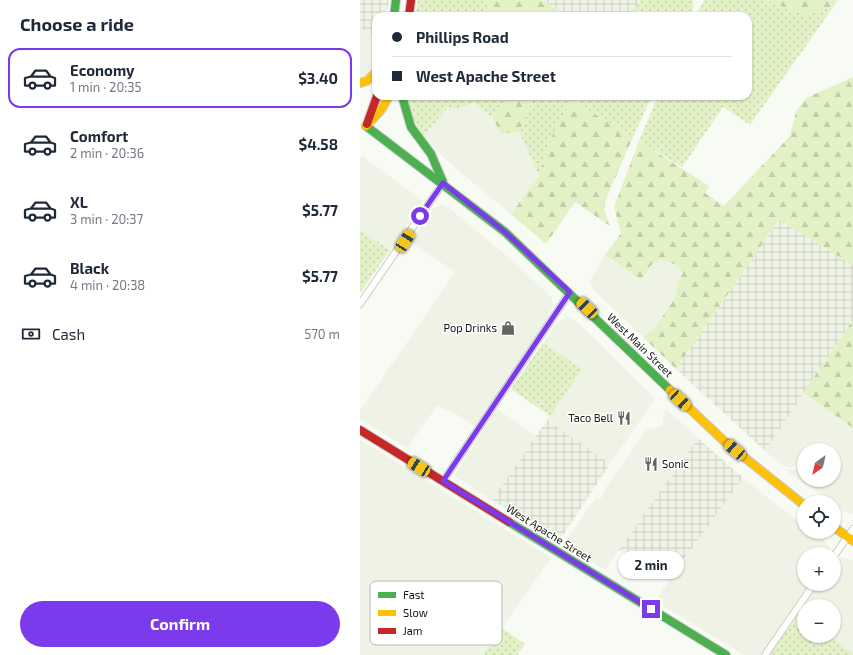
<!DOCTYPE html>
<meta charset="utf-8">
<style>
body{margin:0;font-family:"Exo 2",sans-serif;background:#f2f2f3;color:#1f2937;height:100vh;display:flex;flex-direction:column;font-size:15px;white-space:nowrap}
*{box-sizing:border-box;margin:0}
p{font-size:13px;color:#747a83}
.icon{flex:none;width:22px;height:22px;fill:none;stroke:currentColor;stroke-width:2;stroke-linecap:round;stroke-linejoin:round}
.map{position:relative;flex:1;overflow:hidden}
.panel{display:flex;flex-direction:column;background:#fff;width:360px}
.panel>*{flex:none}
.hud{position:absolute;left:12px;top:12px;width:380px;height:88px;border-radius:12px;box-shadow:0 1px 3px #0004;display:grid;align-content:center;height:88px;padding:0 20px;background:#fff}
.needle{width:26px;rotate:214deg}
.tools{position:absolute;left:437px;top:443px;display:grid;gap:8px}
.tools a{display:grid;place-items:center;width:44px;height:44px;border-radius:50%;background:#fff;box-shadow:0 1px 3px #0004;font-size:20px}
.end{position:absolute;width:18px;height:18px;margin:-9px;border:5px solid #7c3aed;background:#fff;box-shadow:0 0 0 2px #fff}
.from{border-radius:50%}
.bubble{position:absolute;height:28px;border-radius:14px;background:#fff;box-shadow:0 1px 3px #0004;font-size:13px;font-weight:700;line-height:28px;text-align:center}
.car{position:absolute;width:12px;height:24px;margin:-12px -6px;border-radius:5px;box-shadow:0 0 3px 1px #0007;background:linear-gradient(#f5c518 24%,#345 0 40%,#f5c518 0 76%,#345 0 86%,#f5c518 0)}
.hud b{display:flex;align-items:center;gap:14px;height:38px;font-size:15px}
.hud b+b{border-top:1px solid #e0e1e3}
.hud i{width:10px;height:10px;background:#1f2937}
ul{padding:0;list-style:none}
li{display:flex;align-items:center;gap:12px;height:60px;margin:0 8px 6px;padding:0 12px;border:2px solid transparent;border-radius:12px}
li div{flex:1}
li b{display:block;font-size:15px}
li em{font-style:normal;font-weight:700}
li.current{border-color:#7c3aed}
li>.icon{width:36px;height:36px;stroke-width:1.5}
h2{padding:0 20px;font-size:18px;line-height:48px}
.pay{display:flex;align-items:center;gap:10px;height:44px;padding:0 20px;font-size:15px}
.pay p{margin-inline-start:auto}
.cta{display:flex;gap:8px;margin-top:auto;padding:8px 20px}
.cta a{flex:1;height:46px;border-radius:24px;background:#7c3aed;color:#fff;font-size:16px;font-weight:700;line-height:46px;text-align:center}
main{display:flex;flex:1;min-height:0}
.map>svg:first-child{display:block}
.built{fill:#eef3e5}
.industrial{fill:url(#industrial-grid)}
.grass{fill:url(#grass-dots)}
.forest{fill:url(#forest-firs)}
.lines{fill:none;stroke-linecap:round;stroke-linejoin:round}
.street-casing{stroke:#caccc7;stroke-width:8}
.fast-casing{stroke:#caccc7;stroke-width:10}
.slow-casing{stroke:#caccc7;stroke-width:10}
.jam-casing{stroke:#caccc7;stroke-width:10}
.street{stroke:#fefefd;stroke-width:6}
.fast{stroke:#4caf50;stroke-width:8}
.slow{stroke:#ffc107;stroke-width:8}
.jam{stroke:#c62828;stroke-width:8}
.route{stroke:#7c3aed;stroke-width:5}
.labels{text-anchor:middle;stroke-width:3;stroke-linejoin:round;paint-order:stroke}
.poi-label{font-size:11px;fill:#131510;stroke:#fff;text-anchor:end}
.street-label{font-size:11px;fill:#131510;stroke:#fff}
.key{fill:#fff;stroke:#b8b9b7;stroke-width:1}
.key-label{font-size:11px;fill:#131510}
</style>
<main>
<section class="panel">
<h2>Choose a ride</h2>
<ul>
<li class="current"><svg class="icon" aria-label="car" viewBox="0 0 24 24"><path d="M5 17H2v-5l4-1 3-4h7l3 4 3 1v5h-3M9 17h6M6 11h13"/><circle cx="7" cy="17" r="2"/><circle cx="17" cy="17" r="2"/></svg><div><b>Economy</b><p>1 min · 20:35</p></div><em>$3.40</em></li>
<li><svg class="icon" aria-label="car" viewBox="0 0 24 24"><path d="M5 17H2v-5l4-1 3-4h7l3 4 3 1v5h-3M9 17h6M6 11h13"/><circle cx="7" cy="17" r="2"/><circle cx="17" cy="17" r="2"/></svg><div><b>Comfort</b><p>2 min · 20:36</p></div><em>$4.58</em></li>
<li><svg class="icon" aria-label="car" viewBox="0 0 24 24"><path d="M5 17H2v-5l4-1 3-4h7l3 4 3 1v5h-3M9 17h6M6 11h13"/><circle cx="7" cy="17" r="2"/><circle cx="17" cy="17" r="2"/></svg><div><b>XL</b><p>3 min · 20:37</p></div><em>$5.77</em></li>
<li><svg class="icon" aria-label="car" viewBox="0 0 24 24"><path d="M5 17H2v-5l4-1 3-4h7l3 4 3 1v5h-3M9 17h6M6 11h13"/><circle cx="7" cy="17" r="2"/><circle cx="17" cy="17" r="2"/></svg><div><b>Black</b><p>4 min · 20:38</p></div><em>$5.77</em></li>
</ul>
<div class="pay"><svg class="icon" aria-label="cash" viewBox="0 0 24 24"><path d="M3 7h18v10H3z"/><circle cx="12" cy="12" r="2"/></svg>Cash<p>570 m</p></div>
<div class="cta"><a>Confirm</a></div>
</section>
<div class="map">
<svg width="493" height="655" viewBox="0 0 493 655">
<defs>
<pattern id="industrial-grid" width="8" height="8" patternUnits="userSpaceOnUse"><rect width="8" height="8" fill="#eef3e5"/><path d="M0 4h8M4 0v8" fill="none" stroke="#cbcfc3"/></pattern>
<pattern id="grass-dots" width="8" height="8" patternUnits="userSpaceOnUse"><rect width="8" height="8" fill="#e3f1c7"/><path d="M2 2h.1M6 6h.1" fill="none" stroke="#c2ceaa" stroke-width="1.8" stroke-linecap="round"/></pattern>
<pattern id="forest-firs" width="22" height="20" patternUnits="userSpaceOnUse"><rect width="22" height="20" fill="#e3f1c7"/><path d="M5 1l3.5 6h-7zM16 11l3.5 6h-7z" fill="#c2ceaa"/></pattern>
</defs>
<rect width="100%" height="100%" fill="#f8faf4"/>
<g class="built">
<path d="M0 27 15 37 16 46V67L0 81Z"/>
<path d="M113 102 132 117 141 134 159 132 179 176 151 214 93 166 62 136 67 132 88 106 99 109Z"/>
<path d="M2 156 63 201 30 250 0 230V159Z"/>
<path d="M81 205 89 208 153 261 191 297 193 306 181 329 115 426 93 412 77 406 47 448 0 419V411L95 272 51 242 74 208Z"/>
<path d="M245 255 281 280 291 265 302 260 316 265 323 273 317 283 316 296 295 328 283 337 233 289 231 282H229Z"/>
<path d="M207 317 215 320 294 397V400L250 464 187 420 222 369 183 343 197 323Z"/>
<path d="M443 393 493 428V514L484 512 474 505V502H470L446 483V480H474V450H444V480L448 487 424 469 433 470 437 466V464L431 468 425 467 405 451Z"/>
<path d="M305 408 338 438 245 570 204 544 236 497 240 500 247 486 286 430 302 426Z"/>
<path d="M137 409 176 436 132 500 94 476Z"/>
<path d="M0 440 191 558 123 655H0Z"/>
<path d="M383 478 444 526V532H452L466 542 470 548 469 554H444V584H449L400 655H384L295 601Z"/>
<path d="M483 557 493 561V653L469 636H474V606H444L460 584H474V564L478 559Z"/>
</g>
<g class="industrial">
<path d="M0 0H29L26 16H16V46L15 37 0 27Z"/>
<path d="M182 0H281L270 16H208Z"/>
<path d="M419 220 493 265V320L405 451 316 369Z"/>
<path d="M187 420 250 464 199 541 132 500Z"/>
<path d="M338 438 383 478 309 580 259 550Z"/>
</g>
<g class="grass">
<path d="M58 0H124L132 16H55Z"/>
<path d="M281 0H333V9L330 16H270Z"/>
<path d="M345 0H404L446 15 474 6 390 125 363 107 322 167 279 141 298 96H388V16H335Z"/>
<path d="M47 96H151L132 117 113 102 99 109 88 107 67 132 62 136 52 117Z"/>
<path d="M197 96H213L191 138 179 176 159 132 173 99 195 101Z"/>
<path d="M221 96H292L273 137 216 103Z"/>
<path d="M0 230 30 250 0 293Z"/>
<path d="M183 343 222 369 190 416 151 389Z"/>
<path d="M438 615 444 618V636H469L493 653V655H409Z"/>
<path d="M142 628 165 644 157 655H123Z"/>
</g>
<g class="forest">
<path d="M124 0H182L208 16H182L177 13 165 16H132Z"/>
<path d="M404 0H478L474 6 446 15Z"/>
<path d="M493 77V265L419 220 316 369 283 337 295 328 316 296 317 283 323 273 316 265 302 260 291 265 281 280 245 255 261 233 254 207 279 141 349 186 345 193 364 206 430 136 436 111 446 98Z"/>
<path d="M151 96H197L195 101 173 99 159 132 141 134 132 117Z"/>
<path d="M213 96H221L216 103 273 137 247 197 244 209 250 226 215 202 186 244 151 214 179 176 191 138Z"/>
<path d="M493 320V428L443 393Z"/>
</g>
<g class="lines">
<defs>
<g id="street">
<path d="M0 304 83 183"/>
<path d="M83 481 210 292"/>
<path d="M474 556 493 529"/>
<path d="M405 655 454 584"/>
</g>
<g id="fast">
<path d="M34 16 36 0"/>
<path d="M42 96 51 127 71 154 83 182"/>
<path d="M6 126 145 232 310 390"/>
<path d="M149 522 366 655"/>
</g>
<g id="slow">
<path d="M0 83 7 81 16 72"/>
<path d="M6 126 21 110 29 96"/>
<path d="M310 390 364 441 444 505"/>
<path d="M474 527 493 541"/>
</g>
<g id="jam">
<path d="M49 16 51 0"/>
<path d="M7 124 17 96"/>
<path d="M0 430 149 522"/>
</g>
</defs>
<use href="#street" class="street-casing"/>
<use href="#fast" class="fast-casing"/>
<use href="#slow" class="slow-casing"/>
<use href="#jam" class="jam-casing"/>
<use href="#street" class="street"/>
<use href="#fast" class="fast"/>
<use href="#slow" class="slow"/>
<use href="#jam" class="jam"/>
</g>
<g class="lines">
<path class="route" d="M60 216 83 183 145 232 210 292 83 481 291 609"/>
</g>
<defs>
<symbol id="shop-bare" viewBox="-9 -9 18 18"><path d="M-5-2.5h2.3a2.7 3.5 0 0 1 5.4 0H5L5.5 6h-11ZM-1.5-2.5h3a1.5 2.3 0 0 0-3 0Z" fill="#636560" stroke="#fff" stroke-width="2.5" paint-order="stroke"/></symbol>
<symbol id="restaurant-bare" viewBox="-9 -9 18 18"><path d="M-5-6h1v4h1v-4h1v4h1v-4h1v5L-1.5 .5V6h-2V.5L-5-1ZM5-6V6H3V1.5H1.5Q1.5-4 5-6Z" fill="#636560" stroke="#fff" stroke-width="2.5" paint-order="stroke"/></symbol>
</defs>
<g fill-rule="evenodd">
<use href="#shop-bare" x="138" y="318" width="20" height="20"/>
<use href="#restaurant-bare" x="254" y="408" width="20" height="20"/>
<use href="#restaurant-bare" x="281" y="454" width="20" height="20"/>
</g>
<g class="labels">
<g class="poi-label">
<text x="137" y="332">Pop Drinks</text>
<text x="253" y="422">Taco Bell</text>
<text x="302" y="468" text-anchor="start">Sonic</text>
</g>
<g class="street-label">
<text transform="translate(280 345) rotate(44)" y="4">West Main Street</text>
<text transform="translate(189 533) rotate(32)" y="4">West Apache Street</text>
</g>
</g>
<rect x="10" y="581" width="132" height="64" rx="6" class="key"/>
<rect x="18" y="592" width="18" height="6" fill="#4caf50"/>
<rect x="18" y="610" width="18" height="6" fill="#ffc107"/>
<rect x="18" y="628" width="18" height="6" fill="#c62828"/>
<g class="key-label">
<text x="43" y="599">Fast</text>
<text x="43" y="617">Slow</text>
<text x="43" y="635">Jam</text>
</g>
</svg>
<div class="tools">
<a><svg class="needle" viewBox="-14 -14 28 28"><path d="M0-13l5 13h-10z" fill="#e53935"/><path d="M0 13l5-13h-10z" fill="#747a83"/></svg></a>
<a><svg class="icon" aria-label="locate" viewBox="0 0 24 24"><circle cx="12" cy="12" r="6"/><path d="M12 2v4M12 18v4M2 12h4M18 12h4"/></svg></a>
<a>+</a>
<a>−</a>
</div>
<i class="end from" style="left:60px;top:216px"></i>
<i class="end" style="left:291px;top:609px"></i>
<div class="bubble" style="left:258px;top:551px;width:66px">2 min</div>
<i class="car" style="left:45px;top:241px;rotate:33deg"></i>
<i class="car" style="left:227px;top:308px;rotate:314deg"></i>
<i class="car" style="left:320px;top:400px;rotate:133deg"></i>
<i class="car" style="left:375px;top:450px;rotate:311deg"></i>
<i class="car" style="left:59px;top:467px;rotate:302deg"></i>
<div class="hud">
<b><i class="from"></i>Phillips Road</b>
<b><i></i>West Apache Street</b>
</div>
</div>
</main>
